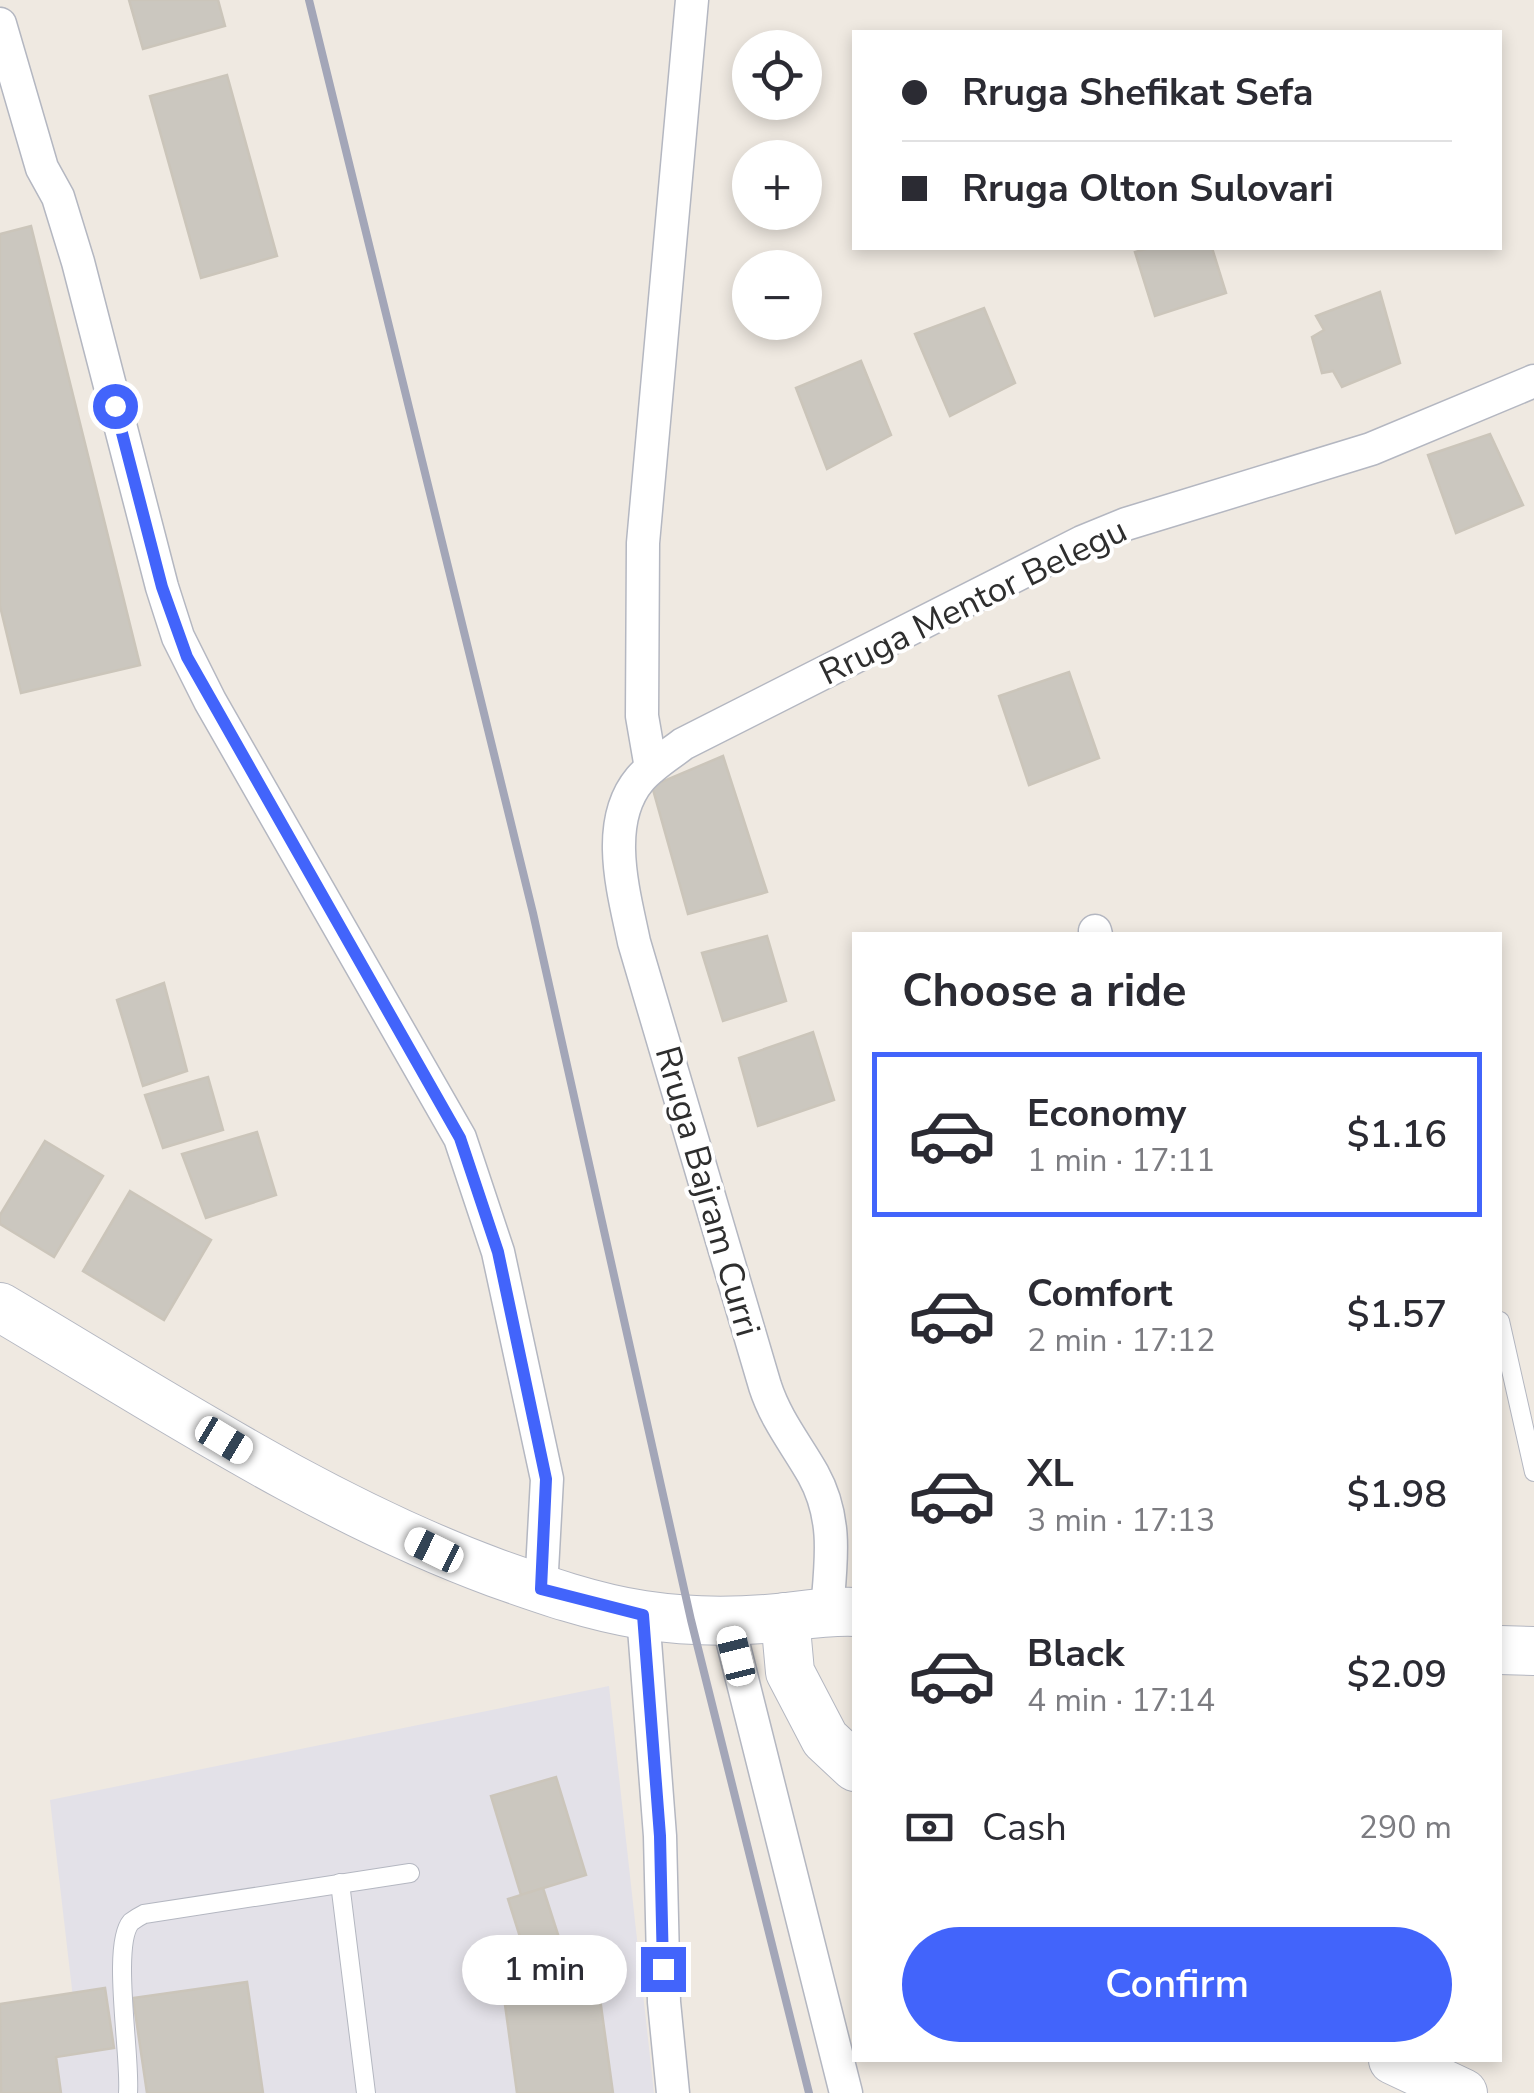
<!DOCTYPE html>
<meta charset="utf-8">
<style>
body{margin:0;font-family:"Nunito Sans",sans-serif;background:#f2f2f3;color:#2b2b33;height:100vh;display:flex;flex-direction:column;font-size:38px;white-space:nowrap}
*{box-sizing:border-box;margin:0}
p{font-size:32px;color:#7c7c81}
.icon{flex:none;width:55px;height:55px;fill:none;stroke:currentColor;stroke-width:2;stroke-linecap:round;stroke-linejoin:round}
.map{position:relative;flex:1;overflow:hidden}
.panel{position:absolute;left:852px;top:932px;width:650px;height:1130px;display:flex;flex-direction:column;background:#fff;border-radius:0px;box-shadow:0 5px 15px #0003}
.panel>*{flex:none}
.guide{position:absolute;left:852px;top:30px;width:650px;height:220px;border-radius:0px;box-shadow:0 5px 15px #0003;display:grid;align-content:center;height:220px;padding:0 50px;background:#fff}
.controls{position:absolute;left:732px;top:30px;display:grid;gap:20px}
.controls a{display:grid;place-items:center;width:90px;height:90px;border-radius:50%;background:#fff;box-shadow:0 5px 15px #0003;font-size:50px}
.end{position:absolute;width:45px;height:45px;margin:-22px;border:12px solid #4264fb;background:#fff;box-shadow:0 0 0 5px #fff}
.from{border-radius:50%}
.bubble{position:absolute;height:70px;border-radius:35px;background:#fff;box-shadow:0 5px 15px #0003;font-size:32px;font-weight:600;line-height:70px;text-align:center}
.car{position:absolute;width:30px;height:60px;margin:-30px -15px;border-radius:12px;box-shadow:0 0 8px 2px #0007;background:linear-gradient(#fff 24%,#345 0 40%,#fff 0 76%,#345 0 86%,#fff 0)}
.guide b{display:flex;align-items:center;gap:35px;height:95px;font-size:38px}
.guide b+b{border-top:2px solid #e1e1e2}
.guide i{width:25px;height:25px;background:#2b2b33}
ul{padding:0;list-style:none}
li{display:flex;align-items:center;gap:30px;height:165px;margin:0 20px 15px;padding:0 30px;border:5px solid transparent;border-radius:0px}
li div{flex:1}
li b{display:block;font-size:38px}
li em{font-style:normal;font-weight:600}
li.active{border-color:#4264fb}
li>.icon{width:90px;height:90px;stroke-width:1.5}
h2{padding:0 50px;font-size:45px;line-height:120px}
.pay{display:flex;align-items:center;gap:25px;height:110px;padding:0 50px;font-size:38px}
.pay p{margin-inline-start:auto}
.button{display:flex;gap:20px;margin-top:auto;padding:20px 50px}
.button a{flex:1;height:115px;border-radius:60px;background:#4264fb;color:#fff;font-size:40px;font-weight:600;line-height:115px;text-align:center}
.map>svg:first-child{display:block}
.industrial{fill:#e3e1e8}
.building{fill:#cbc7bf;stroke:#cbc5ba;stroke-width:2.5}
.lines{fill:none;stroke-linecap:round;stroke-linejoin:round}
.lane-casing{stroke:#b4b7c1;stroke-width:20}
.street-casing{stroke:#b4b7c1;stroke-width:35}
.secondary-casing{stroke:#b4b7c1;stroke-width:50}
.lane{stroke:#fff;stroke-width:18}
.street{stroke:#fff;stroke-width:32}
.secondary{stroke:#fff;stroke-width:48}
.rail{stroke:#a3a6b8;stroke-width:8}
.route{stroke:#4264fb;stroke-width:12}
.labels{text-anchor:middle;stroke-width:8;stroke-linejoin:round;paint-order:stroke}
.street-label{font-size:35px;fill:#2e2e2e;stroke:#fff}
</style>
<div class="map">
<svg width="1534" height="2093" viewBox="0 0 1534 2093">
<rect width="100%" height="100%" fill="#efe9e1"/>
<path class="industrial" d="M609 1686 654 2093H6L0 2013 73 1998 50 1800Z"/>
<g class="building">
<path d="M129 0H218L225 26 143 49Z"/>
<path d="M227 75 277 256 201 278 150 96Z"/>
<path d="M31 226 140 665 21 693 0 606V234Z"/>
<path d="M1149 248H1212L1226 293 1155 316 1135 252Z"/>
<path d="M1380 292 1400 363 1342 387 1333 371 1322 373 1312 337 1324 330 1316 316Z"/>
<path d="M984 308 1015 383 950 416 915 334Z"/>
<path d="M861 361 891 435 827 469 796 388Z"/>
<path d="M1490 434 1523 505 1456 533 1428 455Z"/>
<path d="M1069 672 1099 758 1029 785 999 696Z"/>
<path d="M723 756 767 892 688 914 652 786Z"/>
<path d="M767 936 786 1001 723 1021 702 953Z"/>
<path d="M164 983 187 1071 143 1086 117 1000Z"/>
<path d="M813 1032 834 1100 758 1126 739 1058Z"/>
<path d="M208 1077 223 1130 163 1148 145 1095Z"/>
<path d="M257 1132 276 1195 206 1218 182 1154Z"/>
<path d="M45 1141 103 1176 54 1257 0 1224V1215Z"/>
<path d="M130 1191 211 1240 164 1320 83 1271Z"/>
<path d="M556 1777 586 1875 521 1895 491 1796Z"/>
<path d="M543 1888 562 1947 527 1959 508 1899Z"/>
<path d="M595 1962 613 2093H517L501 1975Z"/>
<path d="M247 1982 263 2093H147L133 1998Z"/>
<path d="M105 1988 114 2048 56 2057 61 2093H1L0 2004Z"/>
</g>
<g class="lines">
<defs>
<g id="lane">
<path d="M1500 1321 1534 1472"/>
<path d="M340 1883 366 2093"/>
<path d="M128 2093C131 2057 111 1945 131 1922 135 1919 140 1916 144 1914L410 1873"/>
</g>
<g id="street">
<path d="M0 24 42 168 58 197 78 262 162 587 178 637 210 701 460 1138 498 1252 547 1479 541 1589"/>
<path d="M651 768 642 716 643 543 692 0"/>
<path d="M1095 931 1096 935"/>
<path d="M827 1610C831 1562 838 1519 813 1474 796 1444 776 1420 765 1386L634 942C624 893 603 823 640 779 652 765 669 755 683 744L1082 542 1126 524 1371 449 1534 381"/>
<path d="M643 1615 660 1836 664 2002 673 2093"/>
<path d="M727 1619 846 2093"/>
</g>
<g id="secondary">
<path d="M0 1307C161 1402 320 1508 496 1573 544 1590 592 1607 643 1615 689 1622 740 1622 787 1617 811 1614 831 1611 855 1612"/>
<path d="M785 1617 790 1672 825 1739 855 1767"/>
<path d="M1500 1650 1534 1651"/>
<path d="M1393 2060 1463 2093"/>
</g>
</defs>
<use href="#lane" class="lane-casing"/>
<use href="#street" class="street-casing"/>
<use href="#secondary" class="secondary-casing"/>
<use href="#lane" class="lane"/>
<use href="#street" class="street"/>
<use href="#secondary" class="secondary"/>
<path class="rail" d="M309 0 533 913 691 1620 809 2093"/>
</g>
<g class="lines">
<path class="route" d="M115 406 162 587 187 657 460 1138 498 1252 546 1479 541 1589 643 1615 660 1836 663 1969"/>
</g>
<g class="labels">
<g class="street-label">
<text transform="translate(973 601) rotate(-26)" y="12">Rruga Mentor Belegu</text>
<text transform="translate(708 1191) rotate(74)" y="12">Rruga Bajram Curri</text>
</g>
</g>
</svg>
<div class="controls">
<a><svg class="icon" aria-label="locate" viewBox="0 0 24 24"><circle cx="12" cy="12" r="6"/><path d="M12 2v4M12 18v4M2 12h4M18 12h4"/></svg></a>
<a>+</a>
<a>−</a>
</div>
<i class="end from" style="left:115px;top:406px"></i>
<i class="end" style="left:663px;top:1969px"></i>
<div class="bubble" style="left:462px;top:1935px;width:165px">1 min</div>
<i class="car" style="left:224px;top:1440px;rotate:121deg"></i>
<i class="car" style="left:434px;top:1550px;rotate:296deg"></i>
<i class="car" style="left:736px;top:1656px;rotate:346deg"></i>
<div class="guide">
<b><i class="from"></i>Rruga Shefikat Sefa</b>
<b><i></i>Rruga Olton Sulovari</b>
</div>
<section class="panel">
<h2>Choose a ride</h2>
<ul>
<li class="active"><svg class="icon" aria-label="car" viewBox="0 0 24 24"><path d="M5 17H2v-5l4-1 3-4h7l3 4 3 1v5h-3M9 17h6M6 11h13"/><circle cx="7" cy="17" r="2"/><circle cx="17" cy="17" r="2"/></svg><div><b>Economy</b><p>1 min · 17:11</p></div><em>$1.16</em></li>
<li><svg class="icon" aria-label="car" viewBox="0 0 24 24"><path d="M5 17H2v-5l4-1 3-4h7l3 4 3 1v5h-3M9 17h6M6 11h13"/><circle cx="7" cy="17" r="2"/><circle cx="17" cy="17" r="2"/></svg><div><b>Comfort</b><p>2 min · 17:12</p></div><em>$1.57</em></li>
<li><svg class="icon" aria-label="car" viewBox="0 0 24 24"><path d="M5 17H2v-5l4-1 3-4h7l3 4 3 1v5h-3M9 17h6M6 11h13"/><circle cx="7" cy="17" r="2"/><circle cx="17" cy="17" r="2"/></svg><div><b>XL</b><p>3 min · 17:13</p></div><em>$1.98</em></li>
<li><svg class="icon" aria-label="car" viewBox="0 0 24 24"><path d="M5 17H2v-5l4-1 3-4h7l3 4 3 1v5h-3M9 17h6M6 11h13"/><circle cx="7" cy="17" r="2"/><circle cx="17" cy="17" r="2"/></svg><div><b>Black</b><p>4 min · 17:14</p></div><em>$2.09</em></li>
</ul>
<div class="pay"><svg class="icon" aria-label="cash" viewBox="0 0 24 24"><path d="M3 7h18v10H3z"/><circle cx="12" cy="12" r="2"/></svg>Cash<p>290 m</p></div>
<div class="button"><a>Confirm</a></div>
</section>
</div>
